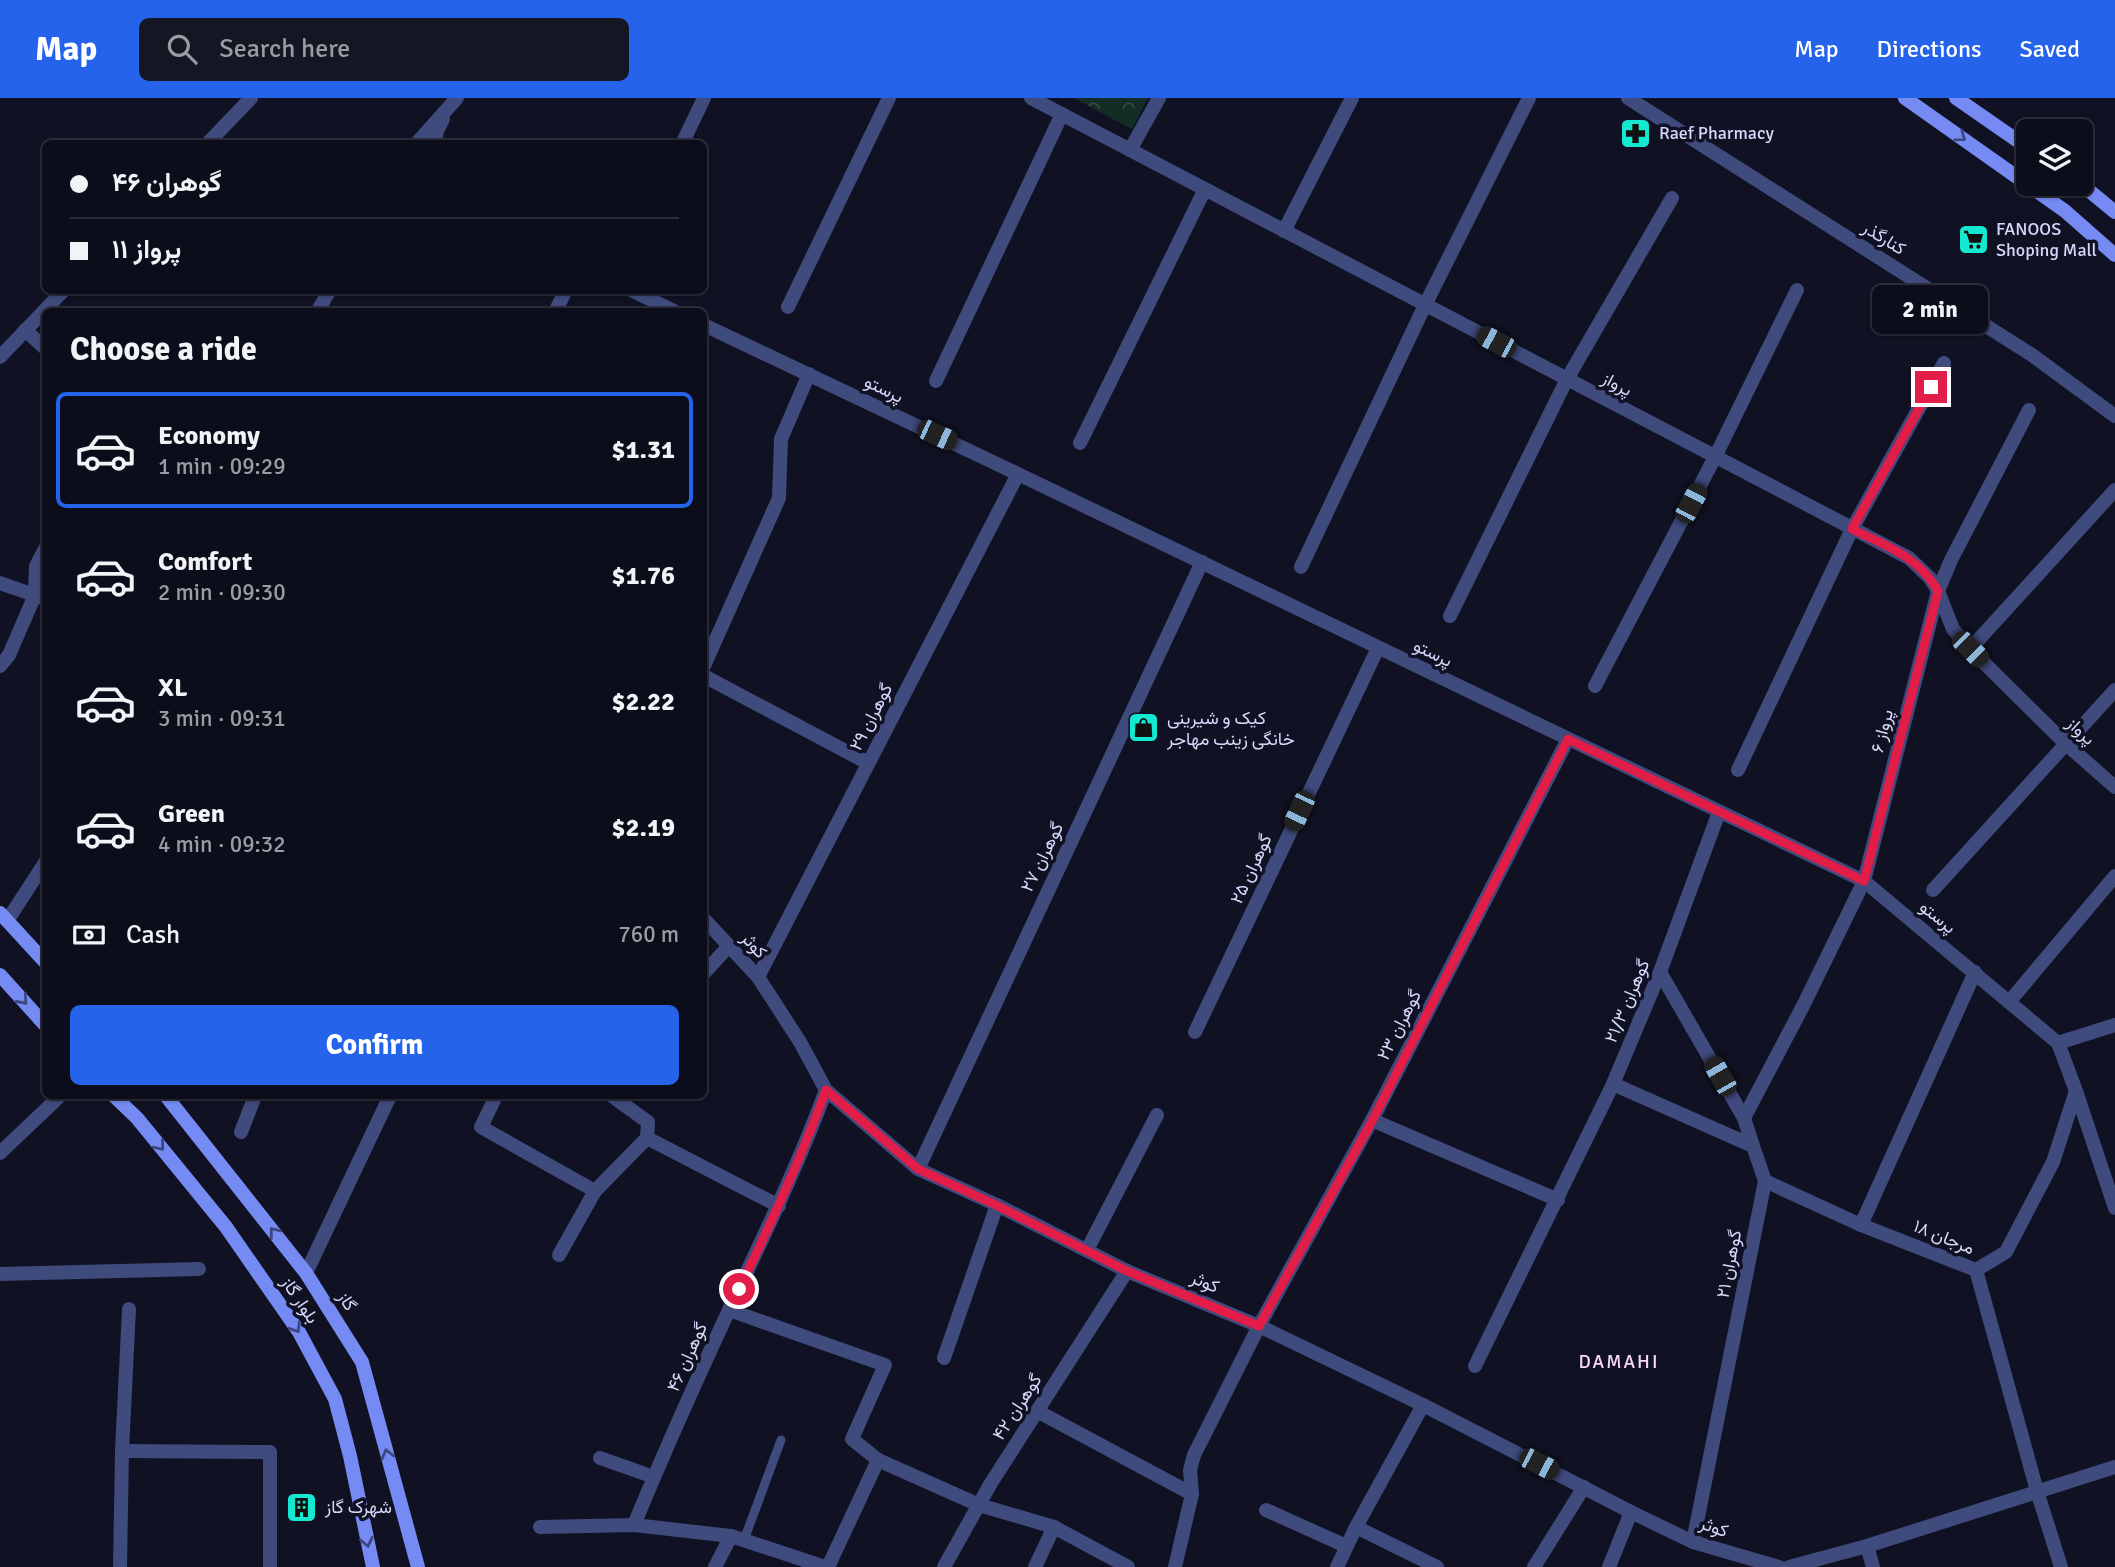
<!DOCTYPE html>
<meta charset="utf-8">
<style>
body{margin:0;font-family:Signika,Vazirmatn,sans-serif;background:#151623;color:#f1f3f6;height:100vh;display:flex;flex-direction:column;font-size:26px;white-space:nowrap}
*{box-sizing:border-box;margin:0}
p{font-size:23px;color:#9a9ca2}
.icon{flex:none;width:38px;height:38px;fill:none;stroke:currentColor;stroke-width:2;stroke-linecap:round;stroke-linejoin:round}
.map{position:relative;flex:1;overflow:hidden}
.sheet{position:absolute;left:42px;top:210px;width:665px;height:791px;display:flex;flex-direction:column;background:#0c0d1a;border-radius:10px;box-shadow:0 2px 5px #0004,0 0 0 2px #2c2d39}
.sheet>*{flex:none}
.banner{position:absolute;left:42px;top:42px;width:665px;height:154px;border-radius:10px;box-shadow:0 2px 5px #0004,0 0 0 2px #2c2d39;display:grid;align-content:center;height:154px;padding:0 28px;background:#0c0d1a}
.controls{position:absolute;left:2016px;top:21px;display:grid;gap:14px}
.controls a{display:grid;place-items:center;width:77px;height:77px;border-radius:10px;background:#0c0d1a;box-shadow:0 2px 5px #0004,0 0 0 2px #2c2d39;font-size:35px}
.end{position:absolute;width:32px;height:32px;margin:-16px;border:9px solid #e11d48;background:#fff;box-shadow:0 0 0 4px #fff}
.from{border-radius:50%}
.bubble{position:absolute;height:49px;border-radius:10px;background:#0c0d1a;box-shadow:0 2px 5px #0004,0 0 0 2px #2c2d39;font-size:23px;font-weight:700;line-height:49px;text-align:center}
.car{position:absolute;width:21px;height:42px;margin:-21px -10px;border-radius:9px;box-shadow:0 0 5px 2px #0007;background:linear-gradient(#222 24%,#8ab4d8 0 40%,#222 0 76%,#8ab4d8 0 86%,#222 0)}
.banner b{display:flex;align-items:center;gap:24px;height:66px;font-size:26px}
.banner b+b{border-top:2px solid #2c2d39}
.banner i{width:18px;height:18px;background:#f1f3f6}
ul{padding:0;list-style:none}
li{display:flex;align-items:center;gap:21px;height:116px;margin:0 14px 10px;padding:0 14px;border:4px solid transparent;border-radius:10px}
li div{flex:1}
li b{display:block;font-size:26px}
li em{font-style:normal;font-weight:700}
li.selected{border-color:#2563eb}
li>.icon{width:63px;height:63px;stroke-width:1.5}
h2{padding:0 28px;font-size:32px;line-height:84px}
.pay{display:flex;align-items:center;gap:18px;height:77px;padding:0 28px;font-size:26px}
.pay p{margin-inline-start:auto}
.cta{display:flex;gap:14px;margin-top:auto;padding:14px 28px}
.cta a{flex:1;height:80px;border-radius:10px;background:#2563eb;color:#fff;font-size:28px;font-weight:700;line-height:80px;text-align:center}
header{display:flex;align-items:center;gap:42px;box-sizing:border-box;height:98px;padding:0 35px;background:#2563eb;color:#fff}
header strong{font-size:33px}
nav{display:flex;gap:38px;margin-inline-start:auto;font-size:24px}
.search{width:490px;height:63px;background:#151623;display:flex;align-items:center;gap:18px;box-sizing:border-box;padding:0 24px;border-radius:10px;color:#9a9ca2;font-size:26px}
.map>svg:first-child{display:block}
.park{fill:url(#park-crowns)}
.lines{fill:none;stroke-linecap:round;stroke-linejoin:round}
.service{stroke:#3f4a7d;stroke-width:9}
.minor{stroke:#3f4a7d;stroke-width:14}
.tertiary{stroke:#3f4a7d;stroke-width:14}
.secondary{stroke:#758bf3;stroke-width:14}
.oneway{stroke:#3d4880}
.route{stroke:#e11d48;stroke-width:9}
.labels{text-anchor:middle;stroke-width:7;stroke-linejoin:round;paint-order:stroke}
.poi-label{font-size:18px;fill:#d5d9fb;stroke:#101122;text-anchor:start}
.street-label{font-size:18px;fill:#d5d9fb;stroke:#101122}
.neighbourhood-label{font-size:19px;letter-spacing:2px;fill:#fbd7f6;stroke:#101122}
</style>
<header>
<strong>Map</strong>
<div class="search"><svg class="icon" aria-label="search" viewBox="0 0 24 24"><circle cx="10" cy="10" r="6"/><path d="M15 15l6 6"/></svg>Search here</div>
<nav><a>Map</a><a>Directions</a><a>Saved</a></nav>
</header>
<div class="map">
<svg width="2115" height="1469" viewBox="0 0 2115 1469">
<defs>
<pattern id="park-crowns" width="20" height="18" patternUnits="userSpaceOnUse" patternTransform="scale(1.75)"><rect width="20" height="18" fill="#142c26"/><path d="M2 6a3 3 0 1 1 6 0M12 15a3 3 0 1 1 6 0" fill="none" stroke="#354a46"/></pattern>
</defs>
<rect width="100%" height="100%" fill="#101122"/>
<path class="park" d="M1074 0H1148L1132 31Z"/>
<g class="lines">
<path class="service" d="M744 1442 781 1342"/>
<g class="minor">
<path d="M1031 0 1909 460 1930 480 1938 493 1953 531 1970 551 2066 646 2115 689"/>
<path d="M1628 0 2032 257 2115 318"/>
<path d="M207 46 251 0"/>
<path d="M416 46 457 0"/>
<path d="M435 46 437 33 443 21"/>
<path d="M682 46 704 0"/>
<path d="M1130 52 1159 0"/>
<path d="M1284 133 1352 0"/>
<path d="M788 209 889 0"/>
<path d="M317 214 330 192"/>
<path d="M555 214 566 192"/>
<path d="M25 232 46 251"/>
<path d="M0 259 64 192"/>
<path d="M936 283 1062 16"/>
<path d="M1080 345 1205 91"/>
<path d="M1301 469 1425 207 1529 0"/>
<path d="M1450 518 1567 281 1672 100"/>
<path d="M1970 551 2115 392"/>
<path d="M0 568 9 557 35 497 36 468 46 449"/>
<path d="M704 568 779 400 781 341 809 276"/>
<path d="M704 578 868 665"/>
<path d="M1595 588 1715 359 1797 192"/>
<path d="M1738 672 1852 431 1944 265"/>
<path d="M1933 792 2115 592"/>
<path d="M7 823 46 763"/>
<path d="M1660 874 1744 1020 1753 1048"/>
<path d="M704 875 729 848"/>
<path d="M2009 904 2115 778"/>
<path d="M1195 934 1378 550"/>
<path d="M1613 986 1753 1048 1765 1083 1693 1444"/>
<path d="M496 998 481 1029 595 1093"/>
<path d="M612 998 648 1024 647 1040 779 1108"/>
<path d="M1744 1020 1804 906 1864 783 1938 493 1951 462 2029 312"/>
<path d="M1372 1022 1558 1102"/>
<path d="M241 1034 255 998"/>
<path d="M0 1055 60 998"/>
<path d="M918 1071 1202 464"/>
<path d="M1765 1083 1861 1127 1976 1172 2037 1393 2061 1469"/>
<path d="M1861 1127 1975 874"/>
<path d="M1087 1152 1157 1017"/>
<path d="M559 1157 595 1093 647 1040"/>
<path d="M1976 1172 2006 1154 2053 1064 2076 993"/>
<path d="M306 1175 390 998"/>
<path d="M0 1176 199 1171"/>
<path d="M729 1212 885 1267 852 1341 878 1362 828 1469"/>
<path d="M944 1260 997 1107"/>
<path d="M1475 1268 1613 986 1660 874 1719 714"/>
<path d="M1037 1313 1192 1396"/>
<path d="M122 1353 270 1354V1469"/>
<path d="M600 1360 654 1379"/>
<path d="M878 1362 979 1407 1054 1429 1035 1469"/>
<path d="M1266 1412 1346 1448"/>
<path d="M634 1427C664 1354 696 1283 729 1212 763 1139 798 1068 826 992"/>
<path d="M540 1429 634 1427 731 1438 825 1469"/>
<path d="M1054 1429 1128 1469"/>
<path d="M1356 1429 1437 1469"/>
<path d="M120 1469 122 1353 129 1211"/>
<path d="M715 1469 731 1438"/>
<path d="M944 1469 991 1385 1127 1173"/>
<path d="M1175 1469 1192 1396 1190 1372 1194 1357 1259 1228 1372 1022 1568 641"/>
<path d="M1337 1469 1356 1429 1423 1307"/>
<path d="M1534 1469 1584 1389"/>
<path d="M1609 1469 1631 1414"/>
</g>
<g class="tertiary">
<path d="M631 192 676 214"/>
<path d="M704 227 1018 376 1864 783 2058 945 2115 927"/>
<path d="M0 485 46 501"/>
<path d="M704 821 758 879 800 944 826 992 918 1071 997 1107 1127 1173 1259 1228 1423 1307 1631 1414 1693 1444 1779 1469"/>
<path d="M758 879 1018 376"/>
<path d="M2058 945 2076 993 2115 1110"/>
<path d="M1867 1448 1873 1469"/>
<path d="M1789 1469 1867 1448 2115 1369"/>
</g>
<g class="secondary">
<path d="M1905 0 2065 113 2115 157"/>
<path d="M1956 0 2028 50"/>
<path d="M2081 86 2115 114"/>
<path d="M0 815 46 865"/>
<path d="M0 877 46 928"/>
<path d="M114 998 137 1020 226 1129 299 1234 335 1301 350 1358 373 1469"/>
<path d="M166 998 306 1175 362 1264 418 1469"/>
</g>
</g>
<defs><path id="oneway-chevron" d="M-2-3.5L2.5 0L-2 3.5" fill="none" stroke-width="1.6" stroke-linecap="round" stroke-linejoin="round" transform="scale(1.75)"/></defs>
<g class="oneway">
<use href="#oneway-chevron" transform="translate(1961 39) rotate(36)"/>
<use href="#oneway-chevron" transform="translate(23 902) rotate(48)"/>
<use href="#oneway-chevron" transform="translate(160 1048) rotate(51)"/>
<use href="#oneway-chevron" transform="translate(274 1134) rotate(-128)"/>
<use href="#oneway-chevron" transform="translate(296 1230) rotate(57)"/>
<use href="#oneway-chevron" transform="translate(387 1356) rotate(-105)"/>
<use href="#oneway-chevron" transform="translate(367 1444) rotate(78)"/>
</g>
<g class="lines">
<path class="route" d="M739 1191C771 1126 801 1060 826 992L918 1071 996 1107 1127 1173 1259 1228 1372 1023 1568 641 1864 783 1938 493C1918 458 1886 448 1852 431L1931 289"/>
</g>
<defs>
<symbol id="pharmacy-square" viewBox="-11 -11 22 22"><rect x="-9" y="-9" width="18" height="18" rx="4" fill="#14e8d1" stroke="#101122"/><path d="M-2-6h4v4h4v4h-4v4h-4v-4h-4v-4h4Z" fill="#111"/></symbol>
<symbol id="supermarket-square" viewBox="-11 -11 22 22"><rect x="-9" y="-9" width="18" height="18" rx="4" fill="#14e8d1" stroke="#101122"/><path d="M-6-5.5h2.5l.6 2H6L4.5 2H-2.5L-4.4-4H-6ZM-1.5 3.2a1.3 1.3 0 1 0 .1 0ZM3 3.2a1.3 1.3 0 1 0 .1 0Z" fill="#111"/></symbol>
<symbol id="shop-square" viewBox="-11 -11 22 22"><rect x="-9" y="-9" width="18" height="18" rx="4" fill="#14e8d1" stroke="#101122"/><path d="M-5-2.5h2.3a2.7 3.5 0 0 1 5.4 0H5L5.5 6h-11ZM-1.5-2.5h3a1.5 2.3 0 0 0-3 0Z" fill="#111"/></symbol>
<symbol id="building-square" viewBox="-11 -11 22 22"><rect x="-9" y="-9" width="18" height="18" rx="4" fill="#14e8d1" stroke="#101122"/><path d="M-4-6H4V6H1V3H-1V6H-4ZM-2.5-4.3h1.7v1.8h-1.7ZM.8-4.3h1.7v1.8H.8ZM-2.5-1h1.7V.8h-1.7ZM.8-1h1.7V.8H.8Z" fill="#111"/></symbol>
</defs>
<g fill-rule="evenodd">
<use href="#pharmacy-square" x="1618" y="18" width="35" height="35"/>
<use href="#supermarket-square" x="1956" y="124" width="35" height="35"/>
<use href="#shop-square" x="1126" y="612" width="35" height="35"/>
<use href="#building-square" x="284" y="1392" width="35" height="35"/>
</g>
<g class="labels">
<g class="poi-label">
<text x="1659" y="41">Raef Pharmacy</text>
<text x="1996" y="137">FANOOS<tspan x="1996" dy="21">Shoping Mall</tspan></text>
<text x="1167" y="626">کیک و شیرینی<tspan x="1167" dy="21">خانگی زینب مهاجر</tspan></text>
<text x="325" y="1415">شهرک گاز</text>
</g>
<g class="street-label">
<text transform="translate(1884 140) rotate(32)" y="6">کنارگذر</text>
<text transform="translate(1617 286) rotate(28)" y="6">پرواز</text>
<text transform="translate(884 291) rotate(26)" y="6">پرستو</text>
<text transform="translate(1433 555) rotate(26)" y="6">پرستو</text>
<text transform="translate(871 619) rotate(-63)" y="6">گوهران ۲۹</text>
<text transform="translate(1882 633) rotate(-76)" y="6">پرواز ۶</text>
<text transform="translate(2081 633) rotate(43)" y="6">پرواز</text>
<text transform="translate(1042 759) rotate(-64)" y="6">گوهران ۲۷</text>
<text transform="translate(1251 771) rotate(-65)" y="6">گوهران ۲۵</text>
<text transform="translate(1938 819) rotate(39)" y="6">پرستو</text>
<text transform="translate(754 847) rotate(47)" y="6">کوثر</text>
<text transform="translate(1627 903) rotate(-67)" y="6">گوهران ۲۱/۳</text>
<text transform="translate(1399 927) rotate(-63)" y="6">گوهران ۲۳</text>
<text transform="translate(1944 1139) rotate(22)" y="6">مرجان ۱۸</text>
<text transform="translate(1729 1166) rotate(-79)" y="6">گوهران ۲۱</text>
<text transform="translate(1205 1184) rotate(23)" y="6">کوثر</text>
<text transform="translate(300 1202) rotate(56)" y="6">بلوار گاز</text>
<text transform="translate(347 1203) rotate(58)" y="6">گاز</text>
<text transform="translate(687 1259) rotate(-66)" y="6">گوهران ۴۶</text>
<text transform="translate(1017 1309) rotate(-57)" y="6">گوهران ۴۲</text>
<text transform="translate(1714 1429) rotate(19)" y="6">کوثر</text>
</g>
<g class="neighbourhood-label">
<text x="1619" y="1270">DAMAHI</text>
</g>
</g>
</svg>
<div class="controls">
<a><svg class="icon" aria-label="layers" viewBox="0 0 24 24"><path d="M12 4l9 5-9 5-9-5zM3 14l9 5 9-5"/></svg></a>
</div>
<i class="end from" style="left:739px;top:1191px"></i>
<i class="end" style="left:1931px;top:289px"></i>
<div class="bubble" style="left:1872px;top:187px;width:116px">2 min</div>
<i class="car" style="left:1496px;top:244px;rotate:298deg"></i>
<i class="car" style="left:937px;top:337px;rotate:115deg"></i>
<i class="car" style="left:1691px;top:405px;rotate:28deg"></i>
<i class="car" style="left:1970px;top:551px;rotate:135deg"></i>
<i class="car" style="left:1299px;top:713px;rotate:205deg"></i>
<i class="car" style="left:1720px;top:978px;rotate:330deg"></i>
<i class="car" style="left:1539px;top:1366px;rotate:117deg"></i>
<div class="banner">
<b><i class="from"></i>گوهران ۴۶</b>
<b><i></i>پرواز ۱۱</b>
</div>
<section class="sheet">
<h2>Choose a ride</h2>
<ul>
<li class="selected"><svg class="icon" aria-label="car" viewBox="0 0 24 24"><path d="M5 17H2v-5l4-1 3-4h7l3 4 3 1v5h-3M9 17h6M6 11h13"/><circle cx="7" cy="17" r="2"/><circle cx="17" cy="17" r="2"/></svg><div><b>Economy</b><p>1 min · 09:29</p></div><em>$1.31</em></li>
<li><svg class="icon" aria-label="car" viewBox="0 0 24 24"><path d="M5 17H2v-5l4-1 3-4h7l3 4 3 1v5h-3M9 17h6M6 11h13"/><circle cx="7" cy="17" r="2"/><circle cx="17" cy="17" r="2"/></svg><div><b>Comfort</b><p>2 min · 09:30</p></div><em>$1.76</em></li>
<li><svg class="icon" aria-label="car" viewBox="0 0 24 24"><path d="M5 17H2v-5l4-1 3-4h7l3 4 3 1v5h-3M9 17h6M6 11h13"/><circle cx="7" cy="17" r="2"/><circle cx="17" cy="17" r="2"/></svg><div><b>XL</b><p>3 min · 09:31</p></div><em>$2.22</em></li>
<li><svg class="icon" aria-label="car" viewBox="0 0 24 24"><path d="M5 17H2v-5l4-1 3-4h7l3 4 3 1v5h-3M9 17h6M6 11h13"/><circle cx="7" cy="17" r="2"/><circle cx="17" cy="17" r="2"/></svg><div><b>Green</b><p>4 min · 09:32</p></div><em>$2.19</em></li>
</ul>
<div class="pay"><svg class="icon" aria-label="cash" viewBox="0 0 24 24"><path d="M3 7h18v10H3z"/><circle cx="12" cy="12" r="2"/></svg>Cash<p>760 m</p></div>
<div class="cta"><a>Confirm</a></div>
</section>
</div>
